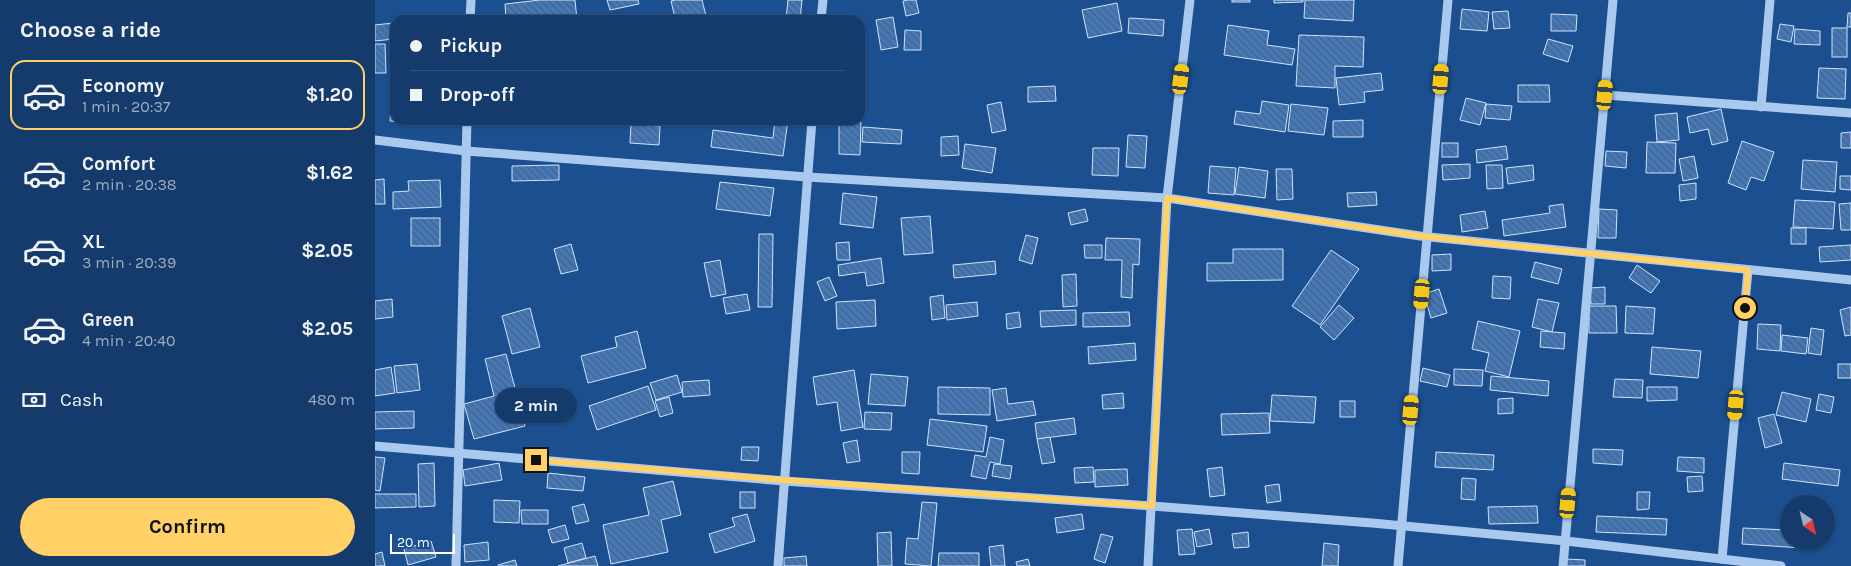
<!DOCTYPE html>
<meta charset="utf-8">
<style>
body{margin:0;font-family:Karla,sans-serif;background:#1d4271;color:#f1f3f6;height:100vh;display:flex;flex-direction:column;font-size:19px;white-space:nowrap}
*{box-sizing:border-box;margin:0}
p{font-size:16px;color:#9dadc1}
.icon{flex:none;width:28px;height:28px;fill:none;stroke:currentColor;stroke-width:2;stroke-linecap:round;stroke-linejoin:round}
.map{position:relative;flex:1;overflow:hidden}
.drawer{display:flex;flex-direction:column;background:#143b6b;width:375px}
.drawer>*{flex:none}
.hud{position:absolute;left:15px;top:15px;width:475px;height:110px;border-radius:15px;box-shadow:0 1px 4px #0004,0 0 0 1px #33557e;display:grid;align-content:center;height:110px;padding:0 20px;background:#143b6b}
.needle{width:32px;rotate:145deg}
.controls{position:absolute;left:1405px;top:495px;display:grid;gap:10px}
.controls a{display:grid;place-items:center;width:55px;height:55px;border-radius:50%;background:#143b6b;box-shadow:0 1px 4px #0004,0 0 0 1px #33557e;font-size:25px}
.scale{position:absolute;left:15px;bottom:12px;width:65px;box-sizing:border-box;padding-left:5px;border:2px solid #fff;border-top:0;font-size:14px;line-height:18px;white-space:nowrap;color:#fff;-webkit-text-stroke:4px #1b4f8f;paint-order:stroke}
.end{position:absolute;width:22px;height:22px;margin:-11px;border:6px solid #ffd166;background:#111;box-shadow:0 0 0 2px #111}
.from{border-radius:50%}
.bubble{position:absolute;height:35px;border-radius:18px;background:#143b6b;box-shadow:0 1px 4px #0004,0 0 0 1px #33557e;font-size:16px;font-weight:700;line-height:35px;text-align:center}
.car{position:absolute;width:15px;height:30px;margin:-15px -8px;border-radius:6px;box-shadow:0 0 4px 1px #0007;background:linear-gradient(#f5c518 24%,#345 0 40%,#f5c518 0 76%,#345 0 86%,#f5c518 0)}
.hud b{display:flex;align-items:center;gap:18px;height:48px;font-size:19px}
.hud b+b{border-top:1px solid #33557e}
.hud i{width:12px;height:12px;background:#f1f3f6}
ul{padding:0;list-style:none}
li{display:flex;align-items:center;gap:15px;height:70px;margin:0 10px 8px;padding:0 10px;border:2px solid transparent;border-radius:15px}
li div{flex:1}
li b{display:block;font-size:19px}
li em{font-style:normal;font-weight:700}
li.selected{border-color:#ffd166}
li>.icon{width:45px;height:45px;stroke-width:1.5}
h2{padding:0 20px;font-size:22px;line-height:60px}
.pay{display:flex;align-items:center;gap:12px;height:55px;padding:0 20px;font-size:19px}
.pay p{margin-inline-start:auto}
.action{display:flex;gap:10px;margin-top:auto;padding:10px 20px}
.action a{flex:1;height:58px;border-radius:30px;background:#ffd166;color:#111;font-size:20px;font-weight:700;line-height:58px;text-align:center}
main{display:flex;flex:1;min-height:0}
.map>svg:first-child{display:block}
.building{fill:url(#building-back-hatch);stroke:#cfe3fa}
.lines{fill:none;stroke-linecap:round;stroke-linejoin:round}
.minor{stroke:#a9c9ee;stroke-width:9}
.route{stroke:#ffd166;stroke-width:6}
</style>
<main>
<section class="drawer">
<h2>Choose a ride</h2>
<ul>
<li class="selected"><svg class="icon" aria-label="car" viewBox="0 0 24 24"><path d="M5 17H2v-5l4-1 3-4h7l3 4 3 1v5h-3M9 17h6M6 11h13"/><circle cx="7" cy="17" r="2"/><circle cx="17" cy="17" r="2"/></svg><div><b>Economy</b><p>1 min · 20:37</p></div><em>$1.20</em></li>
<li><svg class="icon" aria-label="car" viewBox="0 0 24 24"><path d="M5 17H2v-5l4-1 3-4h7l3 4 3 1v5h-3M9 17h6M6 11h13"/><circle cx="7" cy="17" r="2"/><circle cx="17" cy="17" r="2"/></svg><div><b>Comfort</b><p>2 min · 20:38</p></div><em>$1.62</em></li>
<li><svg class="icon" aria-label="car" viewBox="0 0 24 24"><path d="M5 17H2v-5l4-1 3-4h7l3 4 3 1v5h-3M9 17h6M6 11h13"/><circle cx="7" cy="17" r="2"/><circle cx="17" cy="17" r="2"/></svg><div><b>XL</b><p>3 min · 20:39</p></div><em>$2.05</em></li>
<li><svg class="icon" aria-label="car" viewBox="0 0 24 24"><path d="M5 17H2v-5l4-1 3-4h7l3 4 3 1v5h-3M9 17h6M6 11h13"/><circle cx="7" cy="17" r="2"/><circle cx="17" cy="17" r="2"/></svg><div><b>Green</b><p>4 min · 20:40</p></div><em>$2.05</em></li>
</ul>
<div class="pay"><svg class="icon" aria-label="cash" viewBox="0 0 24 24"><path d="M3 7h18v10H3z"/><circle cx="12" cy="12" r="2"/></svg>Cash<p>480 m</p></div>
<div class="action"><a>Confirm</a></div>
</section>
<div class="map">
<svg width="1476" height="566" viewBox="0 0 1476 566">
<defs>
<pattern id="building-back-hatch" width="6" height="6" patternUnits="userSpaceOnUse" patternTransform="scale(1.25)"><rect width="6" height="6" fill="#4478b7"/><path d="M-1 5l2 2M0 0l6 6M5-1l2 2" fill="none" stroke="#486282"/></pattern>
</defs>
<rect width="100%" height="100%" fill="#1b4f8f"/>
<g class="building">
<path d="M165 0H200L202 20H131L130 4Z"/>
<path d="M232 0H263L264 4 235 10Z"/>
<path d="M300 0H327L332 20H315L313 14 300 18 296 1Z"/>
<path d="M413 0H427L425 20H397V18L411 19Z"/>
<path d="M533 0H541L544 13 531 16 528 1Z"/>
<rect x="857" y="0" width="18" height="2"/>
<path d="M899 0H928V2L899 3Z"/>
<path d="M930 0H979L978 21 929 18Z"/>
<path d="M742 3 747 31 713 38 707 10Z"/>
<path d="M1087 9 1114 12 1112 31 1085 29Z"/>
<path d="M1133 11 1135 28 1119 29 1117 12Z"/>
<path d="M1473 13H1476V27H1472Z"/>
<path d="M1176 14 1202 15 1201 31H1176Z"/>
<path d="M376 16V20H338V19Z"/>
<path d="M518 17 523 47 506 50 501 20Z"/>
<path d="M754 18 789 20 788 36 753 33Z"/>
<path d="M18 23 19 39 0 41V25Z"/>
<path d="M1405 24 1419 26 1416 42 1402 39Z"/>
<path d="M853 25 894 31 892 45 920 49 917 65 849 55Z"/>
<rect x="1457" y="28" width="15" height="29"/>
<path d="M1420 29 1445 31V45L1419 44Z"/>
<path d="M530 30 546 31V50H529Z"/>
<path d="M924 35 989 37 988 67 960 66V88L921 86Z"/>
<path d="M1173 39 1198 46 1193 62 1168 54Z"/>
<path d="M0 44H10L11 73H0Z"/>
<path d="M1444 68 1471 69 1470 99 1442 98Z"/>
<path d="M1006 73 1008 90 989 92 990 102 964 105 961 78Z"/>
<path d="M1143 85H1174L1175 102H1143Z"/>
<path d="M680 86 681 101 653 102V87Z"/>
<path d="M1091 98 1111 103 1105 125 1085 120Z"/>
<path d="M887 101 914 105 910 132 859 124 861 111 885 114Z"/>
<path d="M626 102 631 130 617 133 612 105Z"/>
<path d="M916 104 953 108 949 135 913 131Z"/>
<path d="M1111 104 1137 106 1135 120 1110 118Z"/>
<path d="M16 107H20V120H41L40 123 15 121Z"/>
<path d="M1346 109 1353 141 1337 145 1333 129 1315 133 1312 117Z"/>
<path d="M1302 113 1304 140 1282 142 1280 115Z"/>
<path d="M400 120H413L408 156 336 147 338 130 398 138Z"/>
<path d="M988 120V137H958V121Z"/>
<path d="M464 122H486L485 155 464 154Z"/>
<path d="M256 124 285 126 284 145 255 143Z"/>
<path d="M488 127 527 130 526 144 487 142Z"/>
<path d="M1476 132V148H1466V133Z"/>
<path d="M753 135 772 136 770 168 751 167Z"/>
<path d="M583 136 584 155 566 156V137Z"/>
<path d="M1367 141 1399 152 1389 181 1376 177 1371 190 1353 183Z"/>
<path d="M1272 142 1301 143 1300 173H1271Z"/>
<rect x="1067" y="143" width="16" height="14"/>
<path d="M590 144 621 148 617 173 587 168Z"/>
<path d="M1131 146 1133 159 1102 163 1101 150Z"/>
<path d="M718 148H744L743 176 717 175Z"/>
<path d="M1231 151 1252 152 1251 168 1230 166Z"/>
<path d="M1319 156 1323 178 1308 181 1304 159Z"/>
<path d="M1428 160 1462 162 1460 192 1426 189Z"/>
<path d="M1095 164V178L1068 180 1067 165Z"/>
<path d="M184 165V180L137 181V166Z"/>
<path d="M1111 165H1127L1128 188 1112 189Z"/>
<path d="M1158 165 1159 180 1133 184 1131 168Z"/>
<path d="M835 166 861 168 859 195 833 193Z"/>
<path d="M864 167 893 171 890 198 860 194Z"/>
<path d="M901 169H917L918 199 902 200Z"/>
<path d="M1465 176H1476V190L1465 189Z"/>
<path d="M9 179 10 204H0V180Z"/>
<path d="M65 180 66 207 18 209V192L34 191 33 181Z"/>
<path d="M345 182 399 188 395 216 341 209Z"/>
<path d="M1321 183V199L1305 201 1304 185Z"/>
<path d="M1001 192 1002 205 973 207 972 193Z"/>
<path d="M468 193 502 197 498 228 465 224Z"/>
<path d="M1420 200 1460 202 1458 229 1418 227Z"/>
<path d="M1476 203V230H1466L1464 204Z"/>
<path d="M1188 204 1191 227 1129 236 1127 220 1175 213 1174 206Z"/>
<path d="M710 209 713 221 696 225 693 213Z"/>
<path d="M1224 209 1242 210 1241 238H1223Z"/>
<path d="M1110 211 1113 228 1087 232 1085 215Z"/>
<path d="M555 216 558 253 529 255 526 218Z"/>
<rect x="36" y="218" width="29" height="28"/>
<rect x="1416" y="228" width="15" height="16"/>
<path d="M384 234H398L397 307H383Z"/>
<path d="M651 235 663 238 657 264 644 260Z"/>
<path d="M731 238 765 239 764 265 758 264 757 298 746 297 747 260H730Z"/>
<path d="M474 242 475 260H462L461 243Z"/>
<path d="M196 244 203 270 186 274 179 249Z"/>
<path d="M709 245H727V258H710Z"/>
<path d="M1476 245V260L1445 262 1444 247Z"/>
<path d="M858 249H908V280L832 281V263H858Z"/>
<path d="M956 250 984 269 945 325 917 306Z"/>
<path d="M1076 254V270L1057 271V255Z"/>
<path d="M506 258 509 283 492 286 490 272 464 276 463 265Z"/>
<path d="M345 260 351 294 336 297 329 263Z"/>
<path d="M620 261 621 274 579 278 578 265Z"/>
<path d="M1160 262 1187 269 1183 284 1156 277Z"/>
<path d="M1262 265 1285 281 1276 293 1254 278Z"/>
<path d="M701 274 702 306 688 307 687 275Z"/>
<path d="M1118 276 1136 277 1135 299 1117 298Z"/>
<path d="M454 277 462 296 450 301 442 282Z"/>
<path d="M1230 287V304H1216L1215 288Z"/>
<path d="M1064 289 1072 313 1056 318 1049 294Z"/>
<path d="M372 294 375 310 351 314 348 298Z"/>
<path d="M568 295 570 318 557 320 555 297Z"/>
<path d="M17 299 18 317 0 319V301Z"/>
<path d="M1163 299 1184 303 1177 332 1157 327Z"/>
<path d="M500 300 501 326 462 329 461 302Z"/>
<path d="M602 302 603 316 572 320 571 305Z"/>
<path d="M964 305 979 318 959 340 945 327Z"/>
<path d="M1214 306H1241L1242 333H1214Z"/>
<path d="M1251 306 1280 308 1278 334 1250 333Z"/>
<path d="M1476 307V335L1470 336 1465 310Z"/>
<path d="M155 308 165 347 137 354 127 316Z"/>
<path d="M701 310V325L666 327 665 311Z"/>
<path d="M644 312 646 327 632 329 631 314Z"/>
<path d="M754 312 755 326 708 327V313Z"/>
<path d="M1103 321 1145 331 1134 377 1110 371 1114 353 1097 349Z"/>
<path d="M1383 324 1406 325 1405 351 1382 349Z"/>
<path d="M1436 328 1449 330 1446 355 1433 353Z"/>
<path d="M262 331 271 368 213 383 206 356 242 347 240 337Z"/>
<path d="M1166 331 1190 333 1189 349 1165 347Z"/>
<path d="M1407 335 1433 338 1431 354 1406 351Z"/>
<path d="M760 343 761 360 714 364 713 347Z"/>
<path d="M1277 347 1326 351 1323 378 1275 374Z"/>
<path d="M131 354 150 426 99 439 89 404 119 396 110 359Z"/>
<path d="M42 364 45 390 22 393 19 366Z"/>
<rect x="1463" y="364" width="13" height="14"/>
<path d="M16 367 20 393 0 396V370Z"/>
<path d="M1048 368 1075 375 1072 387 1045 381Z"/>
<path d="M1079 369 1108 370 1107 386 1079 385Z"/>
<path d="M479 370 488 427 466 431 462 402 442 405 438 377Z"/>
<path d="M496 374 533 377 530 406 493 404Z"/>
<path d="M302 375 307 392 281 400 275 383Z"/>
<path d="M1116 376 1174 381 1173 396 1115 390Z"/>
<path d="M1240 379 1268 380 1267 398 1238 397Z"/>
<path d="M334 380 335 395 308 397 307 382Z"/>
<path d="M273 386 281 410 222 430 214 406Z"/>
<path d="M563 387 615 388V415L563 414Z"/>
<path d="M1272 387H1302V400L1272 401Z"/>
<path d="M631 388 633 404 658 401 661 415 622 421 617 390Z"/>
<path d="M1407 392 1436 399 1431 422 1401 415Z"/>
<path d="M748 393 749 408 728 409 727 395Z"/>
<path d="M1444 394 1459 397 1456 413 1441 410Z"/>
<path d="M897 395 941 397 939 423 895 421Z"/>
<path d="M294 397 298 413 285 417 280 401Z"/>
<path d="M1138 398V413L1123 414V399Z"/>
<rect x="965" y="401" width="15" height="16"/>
<path d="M39 411V428L0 429V412Z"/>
<path d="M490 412 517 413 516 430 489 429Z"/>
<path d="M894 413 895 433 847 435 846 414Z"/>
<path d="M1399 414 1407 443 1390 448 1383 418Z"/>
<path d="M699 418 701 434 662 439 660 423Z"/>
<path d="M555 419 612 426 608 452 552 445Z"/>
<path d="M615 437 629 440 625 464 615 462 611 479 596 476 600 455 611 457Z"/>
<path d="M675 437 680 462 667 464 662 439Z"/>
<path d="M482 440 485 461 472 463 468 443Z"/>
<path d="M367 447H384L383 461 366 460Z"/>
<path d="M1218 449 1248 450 1247 465 1218 463Z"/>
<path d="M527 452H545L544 474 527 473Z"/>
<path d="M1061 452 1119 455 1118 470 1060 467Z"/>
<path d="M0 457 10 458 5 491 0 490Z"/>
<path d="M1303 457 1329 458V473L1302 471Z"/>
<path d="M59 463 60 506 44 507 43 464Z"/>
<path d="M124 463 127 480 90 486 88 470Z"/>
<path d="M1409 463 1465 470 1463 486 1407 479Z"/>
<path d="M619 464 637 466 635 479 617 476Z"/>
<path d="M718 467 719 482 700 483 699 468Z"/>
<path d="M847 467 850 495 835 497 832 469Z"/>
<path d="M752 469 753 485 720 487V470Z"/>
<path d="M173 473 210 477 208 491 172 488Z"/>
<path d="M1327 476 1328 491 1313 492 1312 477Z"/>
<path d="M1087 478 1101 479 1100 500 1086 499Z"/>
<path d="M298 481 306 515 286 520 293 552 236 564 228 525 274 515 268 488Z"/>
<path d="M904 484 906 501 892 503 890 486Z"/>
<rect x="365" y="492" width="15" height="16"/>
<path d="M1262 492H1275L1274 509 1262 510Z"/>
<path d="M0 494H41V507L0 508Z"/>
<path d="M119 500 145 501 144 523 119 522Z"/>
<path d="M547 502 562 503 556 566 530 564 532 538 543 539Z"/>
<path d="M209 504 214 521 201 524 197 507Z"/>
<path d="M1162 506 1163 523 1114 524 1113 507Z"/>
<path d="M146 510H173V524H147Z"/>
<path d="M1414 512V541H1427V548L1367 544 1368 528 1412 530Z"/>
<path d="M372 514 380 541 340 553 334 534 360 526 357 518Z"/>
<path d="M707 514 709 529 682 533 680 518Z"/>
<path d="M1222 516 1292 519 1291 535 1221 532Z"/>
<path d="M190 525 194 539 177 543 173 530Z"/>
<path d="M817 529 820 554 804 555 802 530Z"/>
<path d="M834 529 837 544 822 547 819 532Z"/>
<path d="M516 532 517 566H503L502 533Z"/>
<path d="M873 532 874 547 859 548 857 534Z"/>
<path d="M726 534 738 537 730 563 719 559Z"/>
<path d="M56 541 61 557 33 565 29 549Z"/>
<path d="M113 542 114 560 90 562 89 545Z"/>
<path d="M207 543 211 558 193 563 189 548Z"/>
<path d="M949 543 964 545 963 566H947Z"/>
<path d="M628 545 630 566H616L614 547Z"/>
<path d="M7 552 10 566H0V554Z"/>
<path d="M564 553H604V566H563Z"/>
<path d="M220 556 223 566H183Z"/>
<path d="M431 556 432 566H409V558Z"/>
<path d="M653 559 655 566H642L641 562Z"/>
<path d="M1191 559 1210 560V566H1190Z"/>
<path d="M140 560 142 566H123V565Z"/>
</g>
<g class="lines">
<g class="minor">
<path d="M95 20 96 0"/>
<path d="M446 20 448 0"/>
<path d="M1230 95 1476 113"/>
<path d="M1386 107 1395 0"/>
<path d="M0 140 91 151 432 177 792 198 1045 236 1476 280"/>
<path d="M0 446 409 481 777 506 997 523 1191 541 1406 566"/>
<path d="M1347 559 1373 270"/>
<path d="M81 566 92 120"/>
<path d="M403 566 437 120"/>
<path d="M773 566 792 198 815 0"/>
<path d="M1023 566 1073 0"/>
<path d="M1188 566 1238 0"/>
</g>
</g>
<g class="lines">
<path class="route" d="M161 460 409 480 777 506 792 198 1045 236 1373 270 1370 308"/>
</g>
</svg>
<div class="controls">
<a><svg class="needle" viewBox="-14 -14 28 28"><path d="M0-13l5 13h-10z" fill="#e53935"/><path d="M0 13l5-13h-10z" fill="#9dadc1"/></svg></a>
</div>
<div class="scale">20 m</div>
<i class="end from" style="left:1370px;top:308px"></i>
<i class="end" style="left:161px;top:460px"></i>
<div class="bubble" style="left:120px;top:388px;width:82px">2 min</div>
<i class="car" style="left:806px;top:79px;rotate:7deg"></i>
<i class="car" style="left:1066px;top:79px;rotate:5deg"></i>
<i class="car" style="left:1230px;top:95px;rotate:5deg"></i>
<i class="car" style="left:1047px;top:294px;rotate:185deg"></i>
<i class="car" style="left:1361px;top:405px;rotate:185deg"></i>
<i class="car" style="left:1036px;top:410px;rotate:5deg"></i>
<i class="car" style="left:1193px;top:503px;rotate:5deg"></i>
<div class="hud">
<b><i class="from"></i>Pickup</b>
<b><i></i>Drop-off</b>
</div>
</div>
</main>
